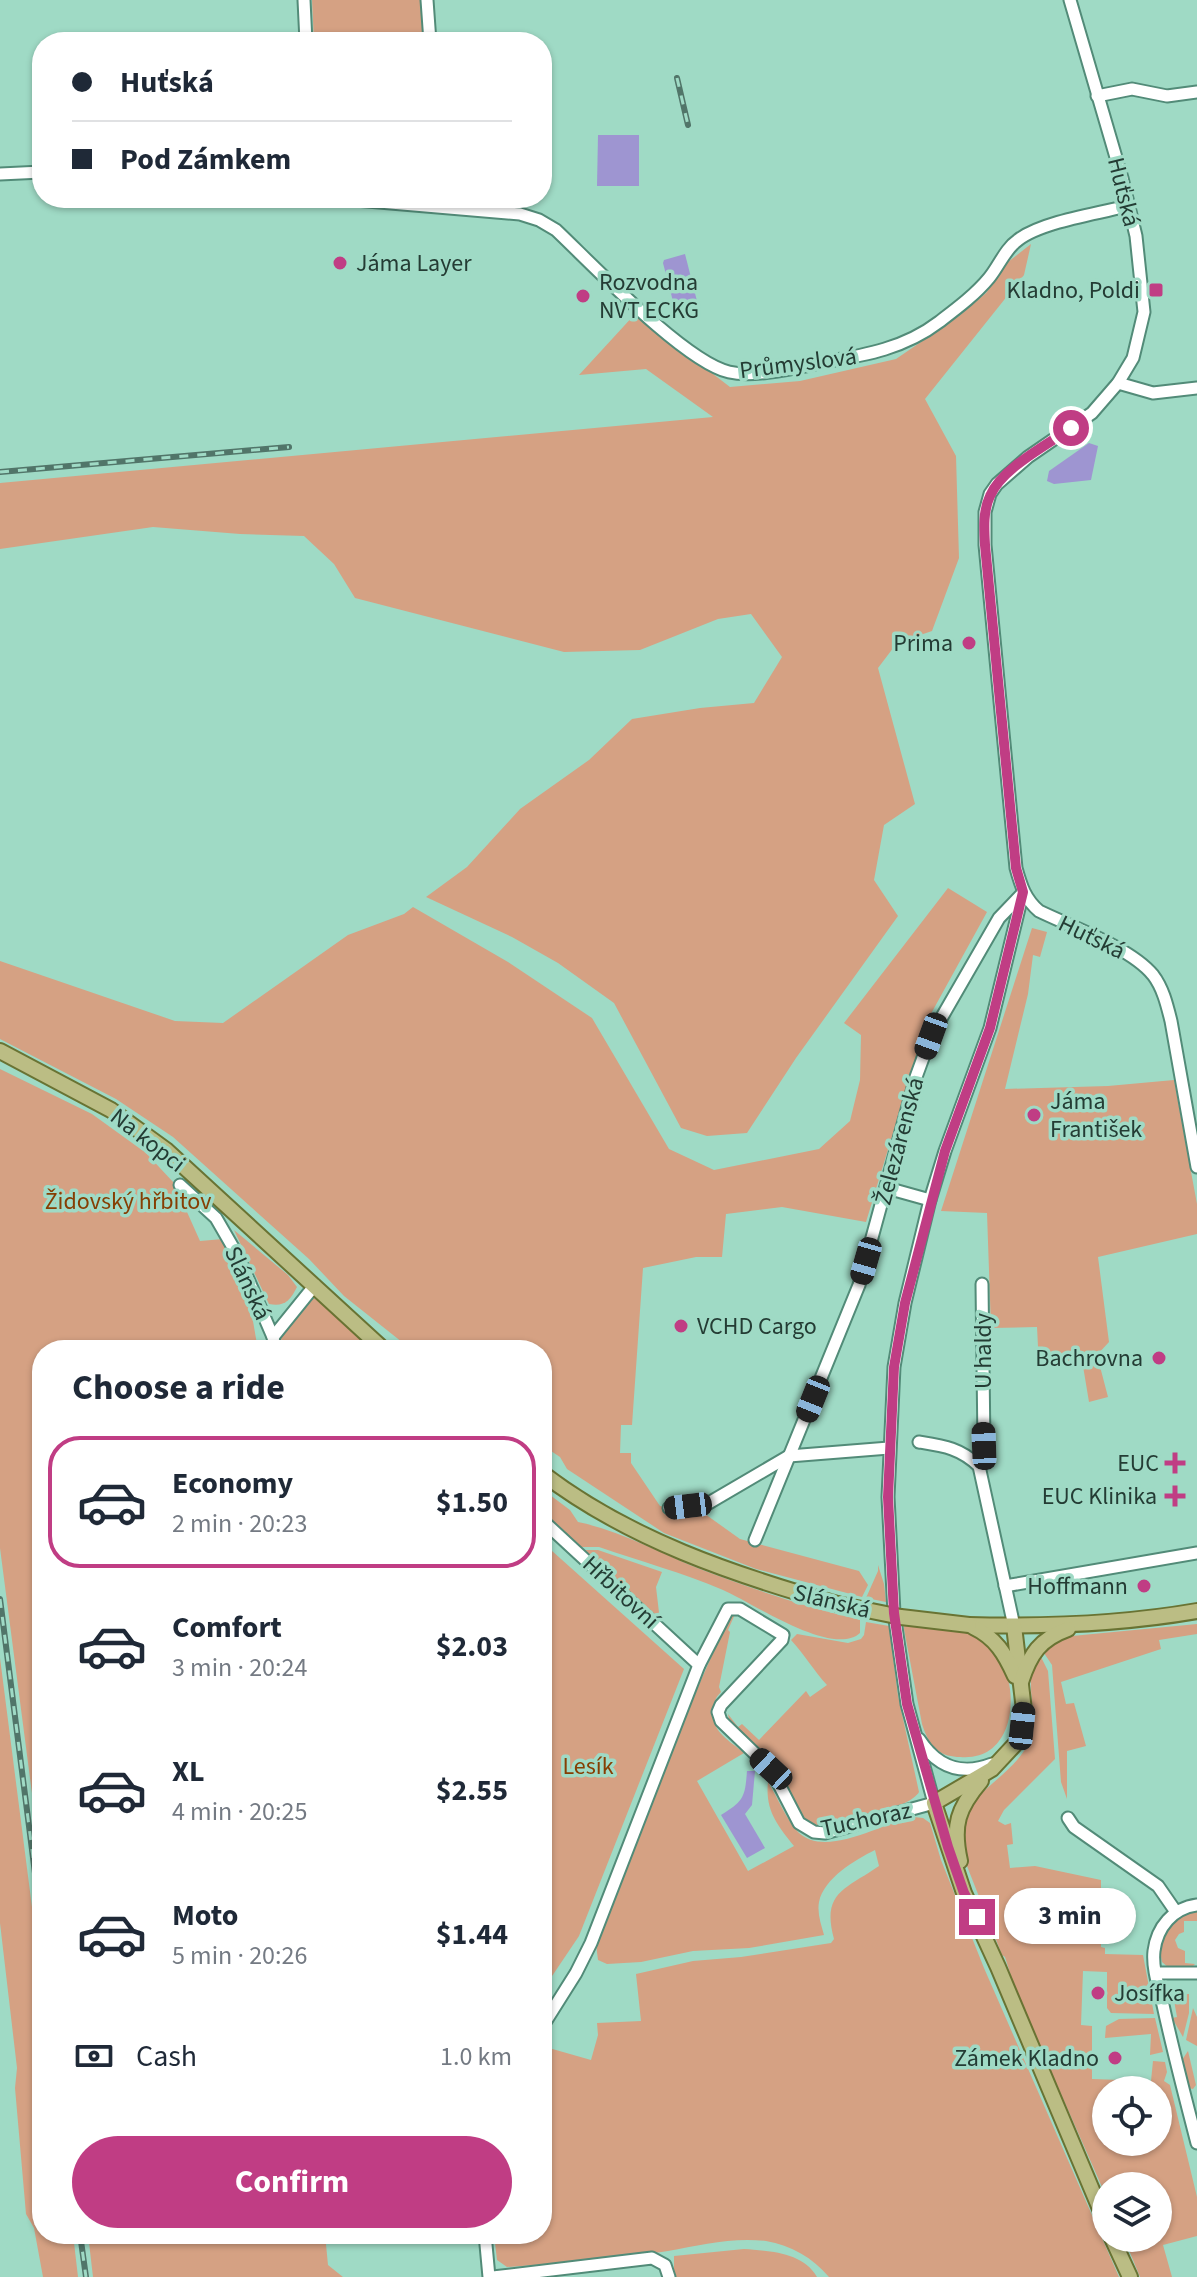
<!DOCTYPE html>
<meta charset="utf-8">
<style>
body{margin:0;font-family:"Source Sans 3",sans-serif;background:#f6f6f7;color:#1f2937;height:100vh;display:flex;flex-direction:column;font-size:30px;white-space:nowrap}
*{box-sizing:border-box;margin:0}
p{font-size:26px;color:#747a83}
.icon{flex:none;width:44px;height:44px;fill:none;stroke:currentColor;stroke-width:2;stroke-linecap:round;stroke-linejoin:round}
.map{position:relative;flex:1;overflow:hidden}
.panel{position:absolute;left:32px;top:1340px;width:520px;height:904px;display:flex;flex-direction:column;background:#fff;border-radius:32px;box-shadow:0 2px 6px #0004}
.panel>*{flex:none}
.hud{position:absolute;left:32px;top:32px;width:520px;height:176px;border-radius:32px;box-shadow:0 2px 6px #0004;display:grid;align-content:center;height:176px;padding:0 40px;background:#fff}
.controls{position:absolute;left:1092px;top:2076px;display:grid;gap:16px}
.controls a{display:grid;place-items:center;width:80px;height:80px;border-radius:50%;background:#fff;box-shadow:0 2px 6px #0004;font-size:40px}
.end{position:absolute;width:36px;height:36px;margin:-18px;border:10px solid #c03d84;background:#fff;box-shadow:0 0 0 4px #fff}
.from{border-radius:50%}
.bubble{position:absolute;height:56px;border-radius:28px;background:#fff;box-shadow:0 2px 6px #0004;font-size:26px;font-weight:700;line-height:56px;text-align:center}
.car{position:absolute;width:24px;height:48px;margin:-24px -12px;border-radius:10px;box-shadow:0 0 6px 2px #0007;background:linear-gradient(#222 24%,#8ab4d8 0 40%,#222 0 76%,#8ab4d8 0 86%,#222 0)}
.hud b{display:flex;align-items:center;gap:28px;height:76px;font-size:30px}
.hud b+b{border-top:2px solid #e0e1e3}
.hud i{width:20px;height:20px;background:#1f2937}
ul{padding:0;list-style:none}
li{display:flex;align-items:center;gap:24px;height:132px;margin:0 16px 12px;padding:0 24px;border:4px solid transparent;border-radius:32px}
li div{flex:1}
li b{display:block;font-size:30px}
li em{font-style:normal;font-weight:700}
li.active{border-color:#c03d84}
li>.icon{width:72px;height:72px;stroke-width:1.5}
h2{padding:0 40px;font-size:36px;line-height:96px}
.pay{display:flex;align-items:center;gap:20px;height:88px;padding:0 40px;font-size:30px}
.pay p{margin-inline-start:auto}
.primary-button{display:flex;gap:16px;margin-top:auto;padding:16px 40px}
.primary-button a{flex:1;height:92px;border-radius:48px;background:#c03d84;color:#fff;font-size:32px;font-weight:700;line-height:92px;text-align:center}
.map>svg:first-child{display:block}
.green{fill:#d5a183;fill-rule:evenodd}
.water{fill:#9e95d1}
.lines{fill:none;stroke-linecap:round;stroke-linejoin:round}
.minor-casing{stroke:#528b78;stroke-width:15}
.major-casing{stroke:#697333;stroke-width:18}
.minor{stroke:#fff;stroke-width:11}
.major{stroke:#bbbd84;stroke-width:14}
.rail-casing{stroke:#517569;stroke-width:6}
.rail{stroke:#9fdac5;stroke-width:3;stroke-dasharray:9;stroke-linecap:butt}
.major-bridge-casing{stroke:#697333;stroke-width:18;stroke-linecap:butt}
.major-bridge{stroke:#bbbd84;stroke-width:14}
.route{stroke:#c03d84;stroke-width:10}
.poi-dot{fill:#c03d84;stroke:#9fdac5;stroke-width:3}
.labels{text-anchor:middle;stroke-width:7;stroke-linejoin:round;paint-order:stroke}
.street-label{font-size:24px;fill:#243c34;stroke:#9fdac5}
.poi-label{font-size:24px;fill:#243c34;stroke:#9fdac5;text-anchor:end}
.park-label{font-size:24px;fill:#863e03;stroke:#9fdac5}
</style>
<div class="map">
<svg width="1197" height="2277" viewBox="0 0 1197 2277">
<rect width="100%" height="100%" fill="#9fdac5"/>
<g class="green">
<path d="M312 0H421L424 42H314Z"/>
<path d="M1031 244 1024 275 925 399 956 456 959 558 932 631 897 643 878 668 915 804 884 825 874 880 898 916 796 1058 747 1133 707 1136 681 1128 614 1003 558 963 512 937 426 897 467 867 520 809 589 760 632 719 700 708 754 703 782 657 751 614 718 619 640 650 564 652 355 598 334 564 304 536 240 534 153 527 0 549V483L713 417 646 369 579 375 635 314 730 387 800 381 896 359 959 316 986 293 1008 262Z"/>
<path d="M948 888 987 912 927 1021 866 1222 782 1207 726 1214 722 1257H696L643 1268 632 1425H621L620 1453H631V1463L660 1506 705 1514 740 1539 859 1571 868 1585 862 1597 756 1569 664 1533 567 1469 560 1457 542 1445V1350H412L344 1296 309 1259 173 1137 116 1099 0 1039V961L175 1021 223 1023 348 935 404 914 413 907 508 962 592 1018 669 1149 714 1170 819 1149 850 1121 860 1080 861 1035 844 1023Z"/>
<path d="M1032 928 1047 932 1040 957 1033 955 1028 994 1005 1089 1108 1086 1174 1080 1197 1204V1234L1098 1257 1109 1342 1097 1355 1108 1397 1089 1402 1082 1360 1039 1366 1037 1327 991 1328 987 1213 941 1211Z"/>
<path d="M0 1069 92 1114 146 1153 174 1183 200 1241 223 1239 249 1298 258 1350H42V1870L0 1548Z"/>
<path d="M234 1230 288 1275 297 1287C290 1301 284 1307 269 1304Z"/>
<path d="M313 1298 326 1304 374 1350H284L280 1335Z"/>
<path d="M542 1489 570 1510 578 1522C622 1531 659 1553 700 1569 752 1589 806 1607 860 1620V1633C833 1658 751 1602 723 1590 683 1573 640 1561 599 1547H580L542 1512Z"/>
<path d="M542 1542 684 1669 579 1936 542 1991Z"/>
<path d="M583 1550H598L662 1572 656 1587 660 1621Z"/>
<path d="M878 1565 884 1584 886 1602 866 1598 878 1571Z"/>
<path d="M735 1614 728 1630 730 1632 719 1687 721 1692C715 1698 714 1702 713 1711 712 1733 729 1740 744 1753L697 1781 748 1871 794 1846C777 1825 765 1810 768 1782 778 1798 786 1819 798 1832 825 1859 882 1823 914 1817L923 1818 930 1823 941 1860 984 1968 1119 2277H829C813 2258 791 2245 766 2241 733 2237 700 2245 668 2251 615 2260 560 2263 507 2267L497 2260 494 2234H542V2046L591 2060 598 2035 597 2023 641 2021 636 1974 693 1961 741 1957 831 1943 834 1939C821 1892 846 1889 879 1866L875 1850C855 1860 824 1878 819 1902 817 1913 821 1924 824 1935L749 1948 693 1951 641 1962 607 1964 598 1960 596 1944 690 1705 729 1617Z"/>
<path d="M866 1622 889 1626 898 1696 919 1792C911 1807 846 1825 827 1827 821 1828 815 1826 809 1823 788 1812 762 1759 745 1739 739 1731 729 1725 728 1714L738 1727 742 1724 759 1740 806 1691 810 1697 827 1685C814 1671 805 1655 791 1640L797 1634 848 1643 861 1639 864 1635Z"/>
<path d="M903 1624C929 1627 964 1626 986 1643 998 1651 1004 1665 1008 1679 1017 1714 1005 1761 960 1757 952 1757 943 1755 937 1750 929 1744 925 1733 922 1724Z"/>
<path d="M1197 1624V1634L1159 1640 1161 1649 1061 1682 1066 1704 1074 1703 1086 1746 1067 1751V1799L1061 1782 1052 1665 1042 1650 1062 1638 1072 1636Z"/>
<path d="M1039 1653 1048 1671 1055 1759 1004 1810 998 1821 1005 1825 1011 1823 1013 1844 1007 1845 1010 1868 1035 1866 1101 1880V1947L1105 1948V1954L1143 1955 1154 2014 1111 2013 1107 2008V1972L1083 1971 1081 2025 1092 2026V2079L1151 2081 1153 2061 1165 2062 1167 2072 1164 2081 1170 2085 1197 2197V2236L1163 2245 1172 2277H1140L1124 2238H1158V2186H1106V2196L1016 1992 1005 1957 1002 1955 965 1861 961 1825C973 1789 1012 1776 1028 1744 1039 1723 1029 1699 1031 1676 1031 1668 1036 1661 1039 1653ZM1106 2090H1158V2142H1106Z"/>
<path d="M0 1658 42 1985V2234H73L78 2277H43L34 2228 26 2214 15 2088 17 2068 0 1923Z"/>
<path d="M1197 1910V1921H1184V1932L1179 1934 1175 1940 1178 1948 1185 1951V1963L1195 1964 1190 1969 1169 1968 1162 1962C1156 1936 1173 1917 1197 1910Z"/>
<path d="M1189 1994V2013L1183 2037 1172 2018 1177 2017 1173 1995Z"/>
<path d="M1193 2008 1197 2017V2046L1186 2040Z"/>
<path d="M1155 2018 1163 2052 1150 2055 1151 2034 1105 2038 1106 2026 1119 2019Z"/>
<path d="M1188 2051 1196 2085 1193 2089 1188 2088 1182 2060Z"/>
<path d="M88 2234H325L328 2265 343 2277H93Z"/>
<path d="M744 2249C769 2251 803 2252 817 2277H674V2256Z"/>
</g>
<g class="water">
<path d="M598 135H639V186H597Z"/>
<path d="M685 254 698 305 679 310 675 309 663 263 664 260Z"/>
<path d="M1089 443 1098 446 1091 480 1054 484 1047 481 1049 471Z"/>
<path d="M747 1771H755L752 1805 745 1814 765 1848 747 1858 721 1815C744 1801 745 1797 747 1771Z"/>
</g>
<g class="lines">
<defs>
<g id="minor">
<path d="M304 0 306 42"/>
<path d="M427 0 430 42"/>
<path d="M1070 0 1122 178 1136 236 1144 312 1133 358 1118 383 1092 413 1028 457 997 484 990 494 985 512V545L1016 868C1021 886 1025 899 1039 911 1072 927 1131 948 1153 975 1163 988 1167 1005 1171 1021L1197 1167"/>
<path d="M1097 96 1132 89 1167 96 1197 92"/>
<path d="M0 174 42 172"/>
<path d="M332 198 520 214 539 220 556 230C592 264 685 362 729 372 756 378 798 367 825 362 866 355 905 348 939 322 956 309 975 295 989 278 999 266 1005 249 1018 240 1041 222 1099 213 1128 206"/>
<path d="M1118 383 1153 393 1197 388"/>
<path d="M180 1185 216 1218 238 1256 273 1337 275 1350"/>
<path d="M887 1188 930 1200"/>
<path d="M273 1337 315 1285"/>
<path d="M919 1442C944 1446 960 1448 979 1466L1014 1626"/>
<path d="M979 1466 984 1446 982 1284"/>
<path d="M669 1508 707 1504 789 1456 889 1448"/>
<path d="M542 1520 699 1665"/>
<path d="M755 1540 859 1285 916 1077 931 1036 999 918 1023 893"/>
<path d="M1005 1586 1197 1553"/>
<path d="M919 1739C937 1767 961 1776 992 1764"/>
<path d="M1068 1818 1074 1827 1158 1886 1176 1912"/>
<path d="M1197 1905C1173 1908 1157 1927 1154 1951 1152 1968 1159 1988 1163 2005 1173 2051 1185 2097 1197 2143"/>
<path d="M1156 1973H1197"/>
<path d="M542 2027 576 1973 591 1943 699 1665 728 1609H740L783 1635 782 1640 721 1705 718 1712 721 1721 771 1769 799 1823 814 1832 825 1833 934 1803 907 1704 894 1613 888 1497 894 1367 905 1303 930 1200 945 1151 990 1028 1023 892"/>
<path d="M485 2234 489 2277"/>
<path d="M493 2277 652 2258 665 2265 669 2277"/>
</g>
<g id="major">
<path d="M0 1051 111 1110 166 1150 384 1350"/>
<path d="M542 1473C628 1539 734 1575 837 1604"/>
<path d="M969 1625C1045 1627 1122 1624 1197 1611"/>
<path d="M1014 1626 1024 1710 1018 1741 992 1769 934 1803 964 1893 998 1967 1106 2223"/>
<path d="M973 1627C996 1638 1005 1654 1015 1676"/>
<path d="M1021 1682C1030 1654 1040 1639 1068 1629"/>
<path d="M960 1861C952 1825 958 1808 981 1781"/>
<path d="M1112 2238 1130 2277"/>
</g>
</defs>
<use href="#minor" class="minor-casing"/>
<use href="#major" class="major-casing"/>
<use href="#minor" class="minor"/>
<use href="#major" class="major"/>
<defs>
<g id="rail">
<path d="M677 78 688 125"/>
<path d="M0 472 289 447"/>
<path d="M0 1599 42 1928"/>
<path d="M80 2234 86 2277"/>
</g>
</defs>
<use href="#rail" class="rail-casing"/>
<use href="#rail" class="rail"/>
<defs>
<path id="major-bridge" d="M837 1604 901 1617 969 1625"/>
</defs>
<use href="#major-bridge" class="major-bridge-casing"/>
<use href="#major-bridge" class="major-bridge"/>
</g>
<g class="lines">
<path class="route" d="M977 1917 964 1893 948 1847 907 1704 894 1613 888 1497 894 1367 905 1303 945 1151 990 1028 1023 892 1016 868 985 545C984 528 983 511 990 496 1002 468 1047 445 1071 428"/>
</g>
<g class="poi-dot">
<circle cx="340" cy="263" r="8"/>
<rect x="1148" y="282" width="16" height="16" rx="4"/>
<circle cx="583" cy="296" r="8"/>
<circle cx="969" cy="643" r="8"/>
<circle cx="1034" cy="1115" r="8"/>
<circle cx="681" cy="1326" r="8"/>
<circle cx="1159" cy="1358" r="8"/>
<path d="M1171 1451h8v8h8v8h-8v8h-8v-8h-8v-8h8z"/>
<path d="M1171 1484h8v8h8v8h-8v8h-8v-8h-8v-8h8z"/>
<circle cx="1144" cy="1586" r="8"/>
<circle cx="1098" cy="1993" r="8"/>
<circle cx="1115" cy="2058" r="8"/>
</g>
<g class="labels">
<g class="street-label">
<text transform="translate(1124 192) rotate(76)" y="8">Huťská</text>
<text transform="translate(798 363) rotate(-7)" y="8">Průmyslová</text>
<text transform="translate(1092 937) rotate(26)" y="8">Huťská</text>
<text transform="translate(148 1140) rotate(38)" y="8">Na kopci</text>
<text transform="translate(899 1141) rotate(-75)" y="8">Železárenská</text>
<text transform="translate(248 1283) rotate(65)" y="8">Slánská</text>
<text transform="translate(983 1351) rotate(-90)" y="8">U haldy</text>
<text transform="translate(621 1592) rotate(43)" y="8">Hřbitovní</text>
<text transform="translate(832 1601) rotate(14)" y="8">Slánská</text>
<text transform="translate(866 1819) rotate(-12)" y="8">Tuchoraz</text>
</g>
<g class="poi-label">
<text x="356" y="271" text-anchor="start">Jáma Layer</text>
<text x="599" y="290" text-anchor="start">Rozvodna<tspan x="599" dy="28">NVT ECKG</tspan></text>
<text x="1140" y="298">Kladno, Poldi</text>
<text x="953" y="651">Prima</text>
<text x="1050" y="1109" text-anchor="start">Jáma<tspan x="1050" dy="28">František</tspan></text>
<text x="697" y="1334" text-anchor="start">VCHD Cargo</text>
<text x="1143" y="1366">Bachrovna</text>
<text x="1159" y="1471">EUC</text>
<text x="1157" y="1504">EUC Klinika</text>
<text x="1128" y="1594">Hoffmann</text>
<text x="1114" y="2001" text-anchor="start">Josífka</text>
<text x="1099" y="2066">Zámek Kladno</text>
</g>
<g class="park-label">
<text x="128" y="1209">Židovský hřbitov</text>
<text x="588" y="1774">Lesík</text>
</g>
</g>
</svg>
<div class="controls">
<a><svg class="icon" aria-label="locate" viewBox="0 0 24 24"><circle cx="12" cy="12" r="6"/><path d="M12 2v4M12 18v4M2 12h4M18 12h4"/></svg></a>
<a><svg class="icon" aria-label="layers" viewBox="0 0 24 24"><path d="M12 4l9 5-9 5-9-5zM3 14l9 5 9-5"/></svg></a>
</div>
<i class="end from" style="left:1071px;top:428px"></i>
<i class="end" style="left:977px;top:1917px"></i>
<div class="bubble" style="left:1004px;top:1888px;width:132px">3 min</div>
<i class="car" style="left:931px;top:1036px;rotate:200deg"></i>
<i class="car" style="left:866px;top:1261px;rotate:196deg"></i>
<i class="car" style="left:813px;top:1399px;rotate:202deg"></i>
<i class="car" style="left:984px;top:1446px;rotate:358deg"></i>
<i class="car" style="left:688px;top:1506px;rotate:263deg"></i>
<i class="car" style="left:1022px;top:1726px;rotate:6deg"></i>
<i class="car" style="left:771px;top:1769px;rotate:313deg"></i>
<div class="hud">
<b><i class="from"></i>Huťská</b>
<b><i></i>Pod Zámkem</b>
</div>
<section class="panel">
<h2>Choose a ride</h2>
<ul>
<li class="active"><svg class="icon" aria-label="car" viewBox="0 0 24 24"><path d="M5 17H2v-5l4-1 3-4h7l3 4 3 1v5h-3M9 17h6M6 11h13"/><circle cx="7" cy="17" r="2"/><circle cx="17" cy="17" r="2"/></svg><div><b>Economy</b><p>2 min · 20:23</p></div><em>$1.50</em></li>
<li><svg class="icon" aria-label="car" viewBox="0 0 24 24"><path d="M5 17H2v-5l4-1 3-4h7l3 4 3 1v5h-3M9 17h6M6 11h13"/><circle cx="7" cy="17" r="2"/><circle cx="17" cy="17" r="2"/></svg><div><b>Comfort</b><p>3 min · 20:24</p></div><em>$2.03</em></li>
<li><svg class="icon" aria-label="car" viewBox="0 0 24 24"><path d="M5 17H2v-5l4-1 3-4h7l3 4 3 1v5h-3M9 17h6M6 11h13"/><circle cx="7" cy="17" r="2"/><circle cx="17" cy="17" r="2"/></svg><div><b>XL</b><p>4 min · 20:25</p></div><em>$2.55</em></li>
<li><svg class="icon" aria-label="car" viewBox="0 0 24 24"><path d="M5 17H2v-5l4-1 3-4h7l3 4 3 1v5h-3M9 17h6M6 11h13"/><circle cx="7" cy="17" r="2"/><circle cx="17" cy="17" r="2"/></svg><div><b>Moto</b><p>5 min · 20:26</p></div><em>$1.44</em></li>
</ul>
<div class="pay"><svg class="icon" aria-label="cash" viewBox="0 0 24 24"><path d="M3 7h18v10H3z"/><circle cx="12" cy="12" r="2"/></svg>Cash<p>1.0 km</p></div>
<div class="primary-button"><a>Confirm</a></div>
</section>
</div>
